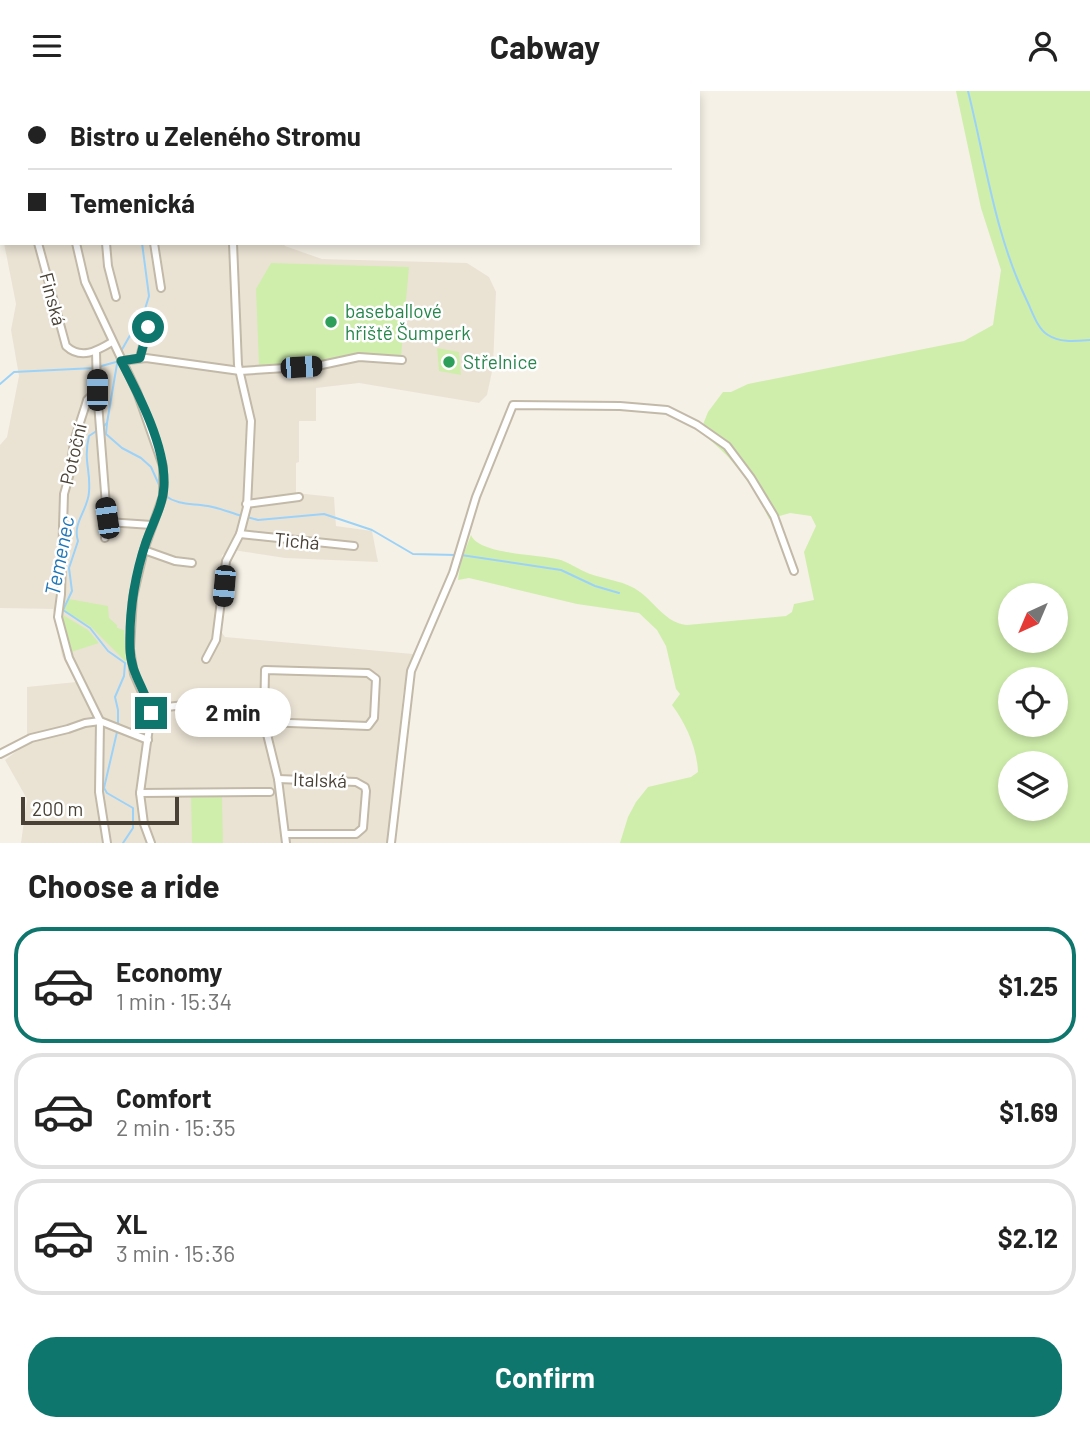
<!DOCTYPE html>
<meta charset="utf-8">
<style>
body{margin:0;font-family:Barlow,sans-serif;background:#f2f2f2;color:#222;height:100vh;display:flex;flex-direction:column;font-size:26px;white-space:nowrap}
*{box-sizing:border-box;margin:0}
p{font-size:23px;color:#767676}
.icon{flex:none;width:38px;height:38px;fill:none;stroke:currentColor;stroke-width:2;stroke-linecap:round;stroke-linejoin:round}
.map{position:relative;height:752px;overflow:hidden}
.panel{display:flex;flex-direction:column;background:#fff;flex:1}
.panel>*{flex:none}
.hud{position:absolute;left:0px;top:0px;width:700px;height:154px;box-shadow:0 4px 10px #0003;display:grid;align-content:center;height:154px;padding:0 28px;background:#fff}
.needle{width:46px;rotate:224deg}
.controls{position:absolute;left:998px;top:492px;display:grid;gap:14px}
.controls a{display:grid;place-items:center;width:70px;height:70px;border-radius:50%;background:#fff;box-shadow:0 4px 10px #0003;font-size:35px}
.scale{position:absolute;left:21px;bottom:18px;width:158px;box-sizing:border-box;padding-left:7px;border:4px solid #494135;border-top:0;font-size:19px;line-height:24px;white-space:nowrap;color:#494135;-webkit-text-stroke:5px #fff;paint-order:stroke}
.end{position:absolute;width:32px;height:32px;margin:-16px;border:9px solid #0f766e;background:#fff;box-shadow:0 0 0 4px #fff}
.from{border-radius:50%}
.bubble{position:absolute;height:49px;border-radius:24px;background:#fff;box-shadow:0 4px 10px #0003;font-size:23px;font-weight:700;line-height:49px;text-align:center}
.car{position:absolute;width:21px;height:42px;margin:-21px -10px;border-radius:9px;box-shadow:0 0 5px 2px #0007;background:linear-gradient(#222 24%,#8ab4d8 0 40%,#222 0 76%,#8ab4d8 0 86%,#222 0)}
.hud b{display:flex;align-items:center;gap:24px;height:66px;font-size:26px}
.hud b+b{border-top:2px solid #e0e0e0}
.hud i{width:18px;height:18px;background:#222}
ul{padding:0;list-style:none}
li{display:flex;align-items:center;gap:21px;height:116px;margin:0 14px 10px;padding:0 14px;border:4px solid #e0e0e0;border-radius:28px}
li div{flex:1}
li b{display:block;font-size:26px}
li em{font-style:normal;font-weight:700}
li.active{border-color:#0f766e}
li>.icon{width:63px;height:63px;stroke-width:1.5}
h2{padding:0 28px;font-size:32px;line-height:84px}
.cta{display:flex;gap:14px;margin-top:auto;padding:14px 28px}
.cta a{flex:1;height:80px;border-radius:28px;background:#0f766e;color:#fff;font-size:28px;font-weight:700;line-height:80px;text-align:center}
header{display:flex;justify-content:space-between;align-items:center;height:91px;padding:0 28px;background:#fff;font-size:32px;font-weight:700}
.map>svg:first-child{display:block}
.residential{fill:#eae3d4}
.green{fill:#cfeeab;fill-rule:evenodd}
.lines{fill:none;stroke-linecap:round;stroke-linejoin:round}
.stream{stroke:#9cd2f8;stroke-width:2}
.minor-casing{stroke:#c2b9a8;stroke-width:10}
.minor{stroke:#fff;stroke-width:6}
.route{stroke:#0f766e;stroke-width:9}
.leisure-dot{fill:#2e9e5b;stroke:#fff;stroke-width:2.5}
.labels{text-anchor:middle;stroke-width:5;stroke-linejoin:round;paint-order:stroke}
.street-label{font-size:19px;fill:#494135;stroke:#fff}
.leisure-label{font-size:19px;fill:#27864d;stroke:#fff;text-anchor:start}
.water-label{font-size:21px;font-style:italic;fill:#2077b8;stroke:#fff}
</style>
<header><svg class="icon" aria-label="menu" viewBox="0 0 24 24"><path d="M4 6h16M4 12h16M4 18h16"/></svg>Cabway<svg class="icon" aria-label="person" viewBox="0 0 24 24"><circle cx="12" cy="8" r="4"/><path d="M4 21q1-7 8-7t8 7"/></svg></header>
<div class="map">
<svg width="1090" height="752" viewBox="0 0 1090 752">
<rect width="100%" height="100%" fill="#f5f1e6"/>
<g class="residential">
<path d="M0 0H375L376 2H2V140Z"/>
<path d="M4 152H283L285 155 322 168 467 172 489 186 496 201 493 276 487 304 479 312 359 292 316 297V330H299V371L296 372V402L334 406 336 435 372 440 378 471 285 467 233 459 222 464 217 535 225 546 413 563 403 602 397 674 387 752H21L27 708 5 669 27 652V596L76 591 62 565 53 518 0 517V354L7 346 19 285 11 239 16 213Z"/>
</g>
<g class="green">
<path d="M956 0H1090V752H620L628 726 636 711 648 696 691 686 698 681C697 657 686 633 672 614L680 603 676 598 666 555 657 539 639 522 577 513 469 487 458 489 461 470 471 444C479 464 540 463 561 469 571 473 580 479 590 483 607 489 626 490 640 501 656 513 666 532 687 534L786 525 792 521 794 513 814 509 804 461 816 435 811 425 790 422 769 428C753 393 731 364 700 341L708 321 723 301H731L748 293 964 250 993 234 1001 179 981 117ZM1010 504H1055V550H1010ZM1010 588H1055V634H1010ZM1010 672H1055V718H1010Z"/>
<path d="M271 172 409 176 401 266 259 275 256 198Z"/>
<path d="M437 257 459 261 461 284 439 280Z"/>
<path d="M69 508 108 515 109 527 117 534V537L124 539 126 571 90 535 66 521 64 519Z"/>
<path d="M59 524H63L88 539 99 552 68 562Z"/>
<path d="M191 705H222L223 752H192Z"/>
</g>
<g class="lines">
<g class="stream">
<path d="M968 0C986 72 995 145 1028 212 1033 223 1038 238 1048 244 1060 252 1076 250 1090 249"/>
<path d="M78 2V0"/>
<path d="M120 262 145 218 149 205 142 152"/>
<path d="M0 293 14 281 94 277 116 271"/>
<path d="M107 332 106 343 122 357 141 367 151 376 160 396"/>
<path d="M103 336 107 332 118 267"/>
<path d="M98 339 89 345C83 370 91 379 89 401 88 419 72 432 78 450L69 477 72 500 63 519 90 537 108 560 125 572 124 585 115 606 118 619V636"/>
<path d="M164 404C179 415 191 412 208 415 220 417 231 422 242 425"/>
<path d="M247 426 258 429 324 423 372 439 413 463 456 464"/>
<path d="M461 464 561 479 595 495 619 502"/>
<path d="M117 641 104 697 107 702 133 717V737L123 752"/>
</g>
<defs>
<g id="minor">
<path d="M90 0V2"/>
<path d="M165 0V2"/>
<path d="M200 0V2"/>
<path d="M48 2V0"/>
<path d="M38 152 66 255C81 269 97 260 112 251"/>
<path d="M76 152 85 191 137 301 163 375V405L144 459 133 506 130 558 134 583 151 622 140 702 144 733 151 752"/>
<path d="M106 152 108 175 116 206"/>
<path d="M154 152 161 197"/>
<path d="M96 261 97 299 87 309 85 316 74 350 70 382 64 403 61 503 58 526 69 567 100 630 99 701 107 752"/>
<path d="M140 266 148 236"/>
<path d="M121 270 146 267 240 280 317 275 359 266 402 269"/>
<path d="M97 299 107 427 105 447"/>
<path d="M246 413 299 406"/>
<path d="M107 431 152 434"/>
<path d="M240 443 354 455"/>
<path d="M144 459 175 470 192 472"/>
<path d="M206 568 216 549 226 470 240 443 247 416 251 330 238 274 233 152"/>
<path d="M150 618 184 614"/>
<path d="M264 631 368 635 374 627 376 588 368 582 265 579 264 631 278 688 286 752"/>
<path d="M0 663 31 647 68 638 85 632 100 630 148 649"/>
<path d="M278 688 356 691 365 696 366 700 363 737 356 743H285"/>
<path d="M140 702 270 701"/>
<path d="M391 752 411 580 453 482 476 406 513 314 620 315 667 319 697 334 727 355 751 387 774 425 794 480"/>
</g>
</defs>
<use href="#minor" class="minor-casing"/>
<use href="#minor" class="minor"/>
</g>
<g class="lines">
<path class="route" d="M148 236 140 267 121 270C139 304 166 356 164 395 163 415 152 433 146 451 135 484 129 522 130 557 130 582 146 599 151 622"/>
</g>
<g class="leisure-dot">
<circle cx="331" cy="231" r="7"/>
<circle cx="449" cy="271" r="7"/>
</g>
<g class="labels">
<g class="street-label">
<text transform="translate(53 208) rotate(75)" y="7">Finská</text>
<text transform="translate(73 363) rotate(-77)" y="7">Potoční</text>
<text transform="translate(297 450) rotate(5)" y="7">Tichá</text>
<text transform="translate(320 689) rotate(2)" y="7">Italská</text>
</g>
<g class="leisure-label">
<text x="345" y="227">baseballové<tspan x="345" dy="22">hřiště Šumperk</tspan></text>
<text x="463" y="278">Střelnice</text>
</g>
<g class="water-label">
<text transform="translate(60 465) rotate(-79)" y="7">Temenec</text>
</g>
</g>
</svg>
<div class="controls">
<a><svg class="needle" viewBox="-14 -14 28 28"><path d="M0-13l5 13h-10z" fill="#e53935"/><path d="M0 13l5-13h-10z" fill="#767676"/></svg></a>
<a><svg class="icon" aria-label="locate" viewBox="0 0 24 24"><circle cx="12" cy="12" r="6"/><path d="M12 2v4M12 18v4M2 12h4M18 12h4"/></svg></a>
<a><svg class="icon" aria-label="layers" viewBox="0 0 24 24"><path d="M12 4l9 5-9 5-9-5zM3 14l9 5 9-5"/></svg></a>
</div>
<div class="scale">200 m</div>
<i class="end from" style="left:148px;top:236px"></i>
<i class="end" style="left:151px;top:622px"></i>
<div class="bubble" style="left:175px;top:597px;width:116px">2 min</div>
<i class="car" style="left:301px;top:276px;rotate:86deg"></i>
<i class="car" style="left:97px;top:299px;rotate:0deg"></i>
<i class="car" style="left:107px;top:427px;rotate:352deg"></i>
<i class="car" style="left:224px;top:495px;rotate:185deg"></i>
<div class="hud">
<b><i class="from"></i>Bistro u Zeleného Stromu</b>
<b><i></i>Temenická</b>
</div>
</div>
<section class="panel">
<h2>Choose a ride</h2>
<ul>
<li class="active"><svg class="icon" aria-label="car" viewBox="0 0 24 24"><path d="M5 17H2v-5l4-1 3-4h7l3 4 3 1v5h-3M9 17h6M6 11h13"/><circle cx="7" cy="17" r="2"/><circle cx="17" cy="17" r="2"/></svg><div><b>Economy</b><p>1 min · 15:34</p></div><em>$1.25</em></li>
<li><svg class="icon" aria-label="car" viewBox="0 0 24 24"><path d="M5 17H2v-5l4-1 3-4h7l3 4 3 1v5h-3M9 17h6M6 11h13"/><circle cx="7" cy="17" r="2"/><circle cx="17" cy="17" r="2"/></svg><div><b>Comfort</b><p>2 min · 15:35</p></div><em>$1.69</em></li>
<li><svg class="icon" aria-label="car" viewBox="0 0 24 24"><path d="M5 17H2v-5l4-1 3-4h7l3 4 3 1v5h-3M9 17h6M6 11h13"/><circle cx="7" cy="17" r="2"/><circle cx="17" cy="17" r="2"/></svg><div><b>XL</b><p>3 min · 15:36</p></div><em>$2.12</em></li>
</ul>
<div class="cta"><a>Confirm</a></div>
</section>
